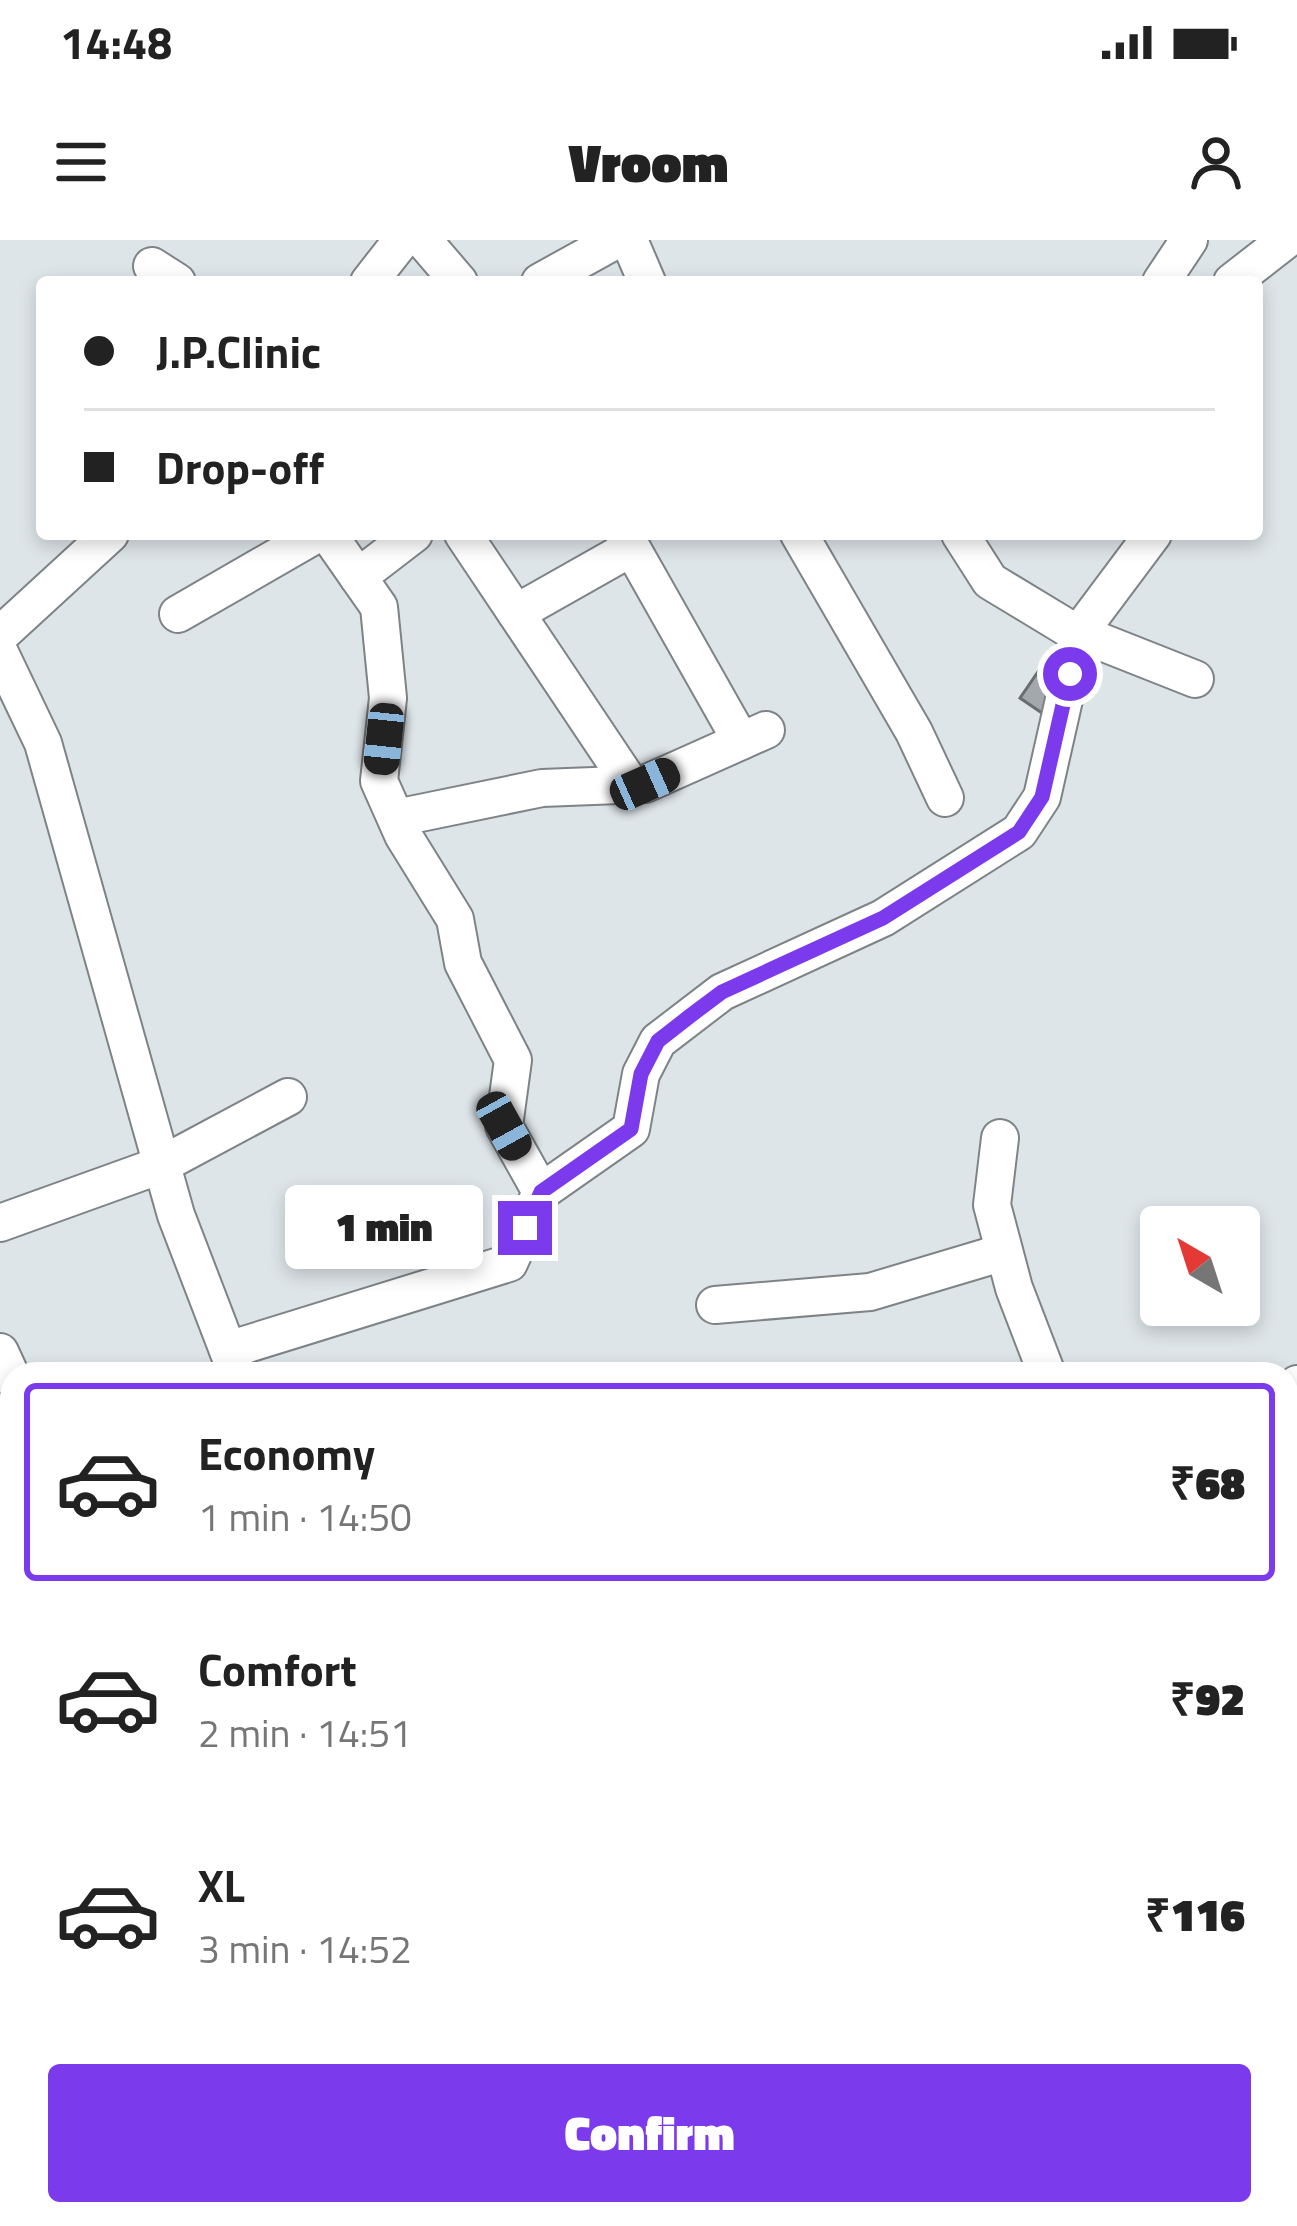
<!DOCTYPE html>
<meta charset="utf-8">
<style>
body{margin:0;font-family:"Titillium Web",sans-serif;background:#f2f2f2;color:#222;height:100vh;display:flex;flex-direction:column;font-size:45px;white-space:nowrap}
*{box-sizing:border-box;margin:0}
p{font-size:39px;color:#767676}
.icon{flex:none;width:66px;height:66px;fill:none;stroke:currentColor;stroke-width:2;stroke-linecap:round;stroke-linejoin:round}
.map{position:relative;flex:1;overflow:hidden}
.details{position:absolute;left:0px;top:1122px;width:1299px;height:864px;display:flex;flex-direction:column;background:#fff;border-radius:36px 36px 0 0;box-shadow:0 6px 18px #0003}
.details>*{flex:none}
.banner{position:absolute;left:36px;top:36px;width:1227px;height:264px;border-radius:12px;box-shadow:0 6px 18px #0003;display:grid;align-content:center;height:264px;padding:0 48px;background:#fff}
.needle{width:78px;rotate:321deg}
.controls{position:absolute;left:1140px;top:966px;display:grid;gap:24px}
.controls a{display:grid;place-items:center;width:120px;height:120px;border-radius:12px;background:#fff;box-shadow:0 6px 18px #0003;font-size:60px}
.end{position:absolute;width:54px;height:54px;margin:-27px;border:15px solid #7c3aed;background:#fff;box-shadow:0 0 0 6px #fff}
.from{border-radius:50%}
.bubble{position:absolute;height:84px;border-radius:12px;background:#fff;box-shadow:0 6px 18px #0003;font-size:39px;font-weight:800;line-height:84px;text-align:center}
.car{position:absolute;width:36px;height:72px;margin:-36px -18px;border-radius:15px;box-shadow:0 0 9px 3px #0007;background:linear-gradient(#222 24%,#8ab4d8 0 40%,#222 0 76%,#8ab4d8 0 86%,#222 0)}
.banner b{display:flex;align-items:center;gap:42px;height:114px;font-size:45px}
.banner b+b{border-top:3px solid #e0e0e0}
.banner i{width:30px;height:30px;background:#222}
ul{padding:21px 0 0;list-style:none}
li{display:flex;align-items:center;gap:36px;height:198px;margin:0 24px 18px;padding:0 24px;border:6px solid transparent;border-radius:12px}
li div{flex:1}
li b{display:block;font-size:45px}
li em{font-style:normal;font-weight:800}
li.selected{border-color:#7c3aed}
li>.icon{width:108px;height:108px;stroke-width:1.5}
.cta{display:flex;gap:24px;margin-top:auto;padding:24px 48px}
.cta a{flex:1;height:138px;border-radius:12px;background:#7c3aed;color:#fff;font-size:48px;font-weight:800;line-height:138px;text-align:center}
.status{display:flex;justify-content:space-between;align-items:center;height:84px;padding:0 60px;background:#fff;direction:ltr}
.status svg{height:33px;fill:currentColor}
header{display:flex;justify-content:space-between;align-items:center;height:156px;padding:0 48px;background:#fff;font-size:54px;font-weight:800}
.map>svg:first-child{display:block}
.building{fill:#a2a8ac;stroke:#676d70;stroke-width:3}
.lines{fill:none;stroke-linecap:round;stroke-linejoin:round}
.minor-casing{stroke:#7d8387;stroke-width:40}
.minor{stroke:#fff;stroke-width:36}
.route{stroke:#7c3aed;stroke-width:15}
</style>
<div class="status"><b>14:48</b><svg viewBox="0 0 49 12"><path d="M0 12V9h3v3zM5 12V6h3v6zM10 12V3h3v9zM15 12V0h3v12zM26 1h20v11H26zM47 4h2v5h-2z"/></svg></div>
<header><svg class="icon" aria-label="menu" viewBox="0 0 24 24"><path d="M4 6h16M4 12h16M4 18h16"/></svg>Vroom<svg class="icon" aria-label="person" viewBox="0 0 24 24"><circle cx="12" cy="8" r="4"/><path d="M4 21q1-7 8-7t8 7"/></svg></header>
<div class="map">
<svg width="1297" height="1986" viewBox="0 0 1297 1986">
<rect width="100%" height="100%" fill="#dee5e9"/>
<path class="building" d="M1046 420 1087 448 1061 486 1020 458Z"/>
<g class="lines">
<defs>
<g id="minor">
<path d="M423 0 459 42"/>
<path d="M629 0 647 42"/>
<path d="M152 26 177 42"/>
<path d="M369 42 402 0"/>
<path d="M540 42 616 0"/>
<path d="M1161 42 1189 0"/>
<path d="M1232 42 1286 0"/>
<path d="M463 294 631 545"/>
<path d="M624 294 741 501"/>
<path d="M799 294 914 492 945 558"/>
<path d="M960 294 990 341 1071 390 1195 439"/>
<path d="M358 337 414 294"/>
<path d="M516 373 631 308"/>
<path d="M178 374 317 294"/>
<path d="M0 395 110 294"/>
<path d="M0 413 43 503 176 975 237 1134"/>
<path d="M396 578 542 548 645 544 766 490"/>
<path d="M1000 898 992 965 1014 1048 1047 1134"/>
<path d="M541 952 631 889 641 834 658 801 722 752 883 678 1019 592 1042 557 1079 393 1153 294"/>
<path d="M0 983 161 925 288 857"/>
<path d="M715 1065 870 1052 1004 1012"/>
<path d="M228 1110 509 1023 541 952 504 886 513 820 463 723 455 679 403 595 379 541 388 458 379 367 328 294"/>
<path d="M0 1112 12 1138"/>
<path d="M1287 1153 1297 1144"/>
<path d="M1287 1696 1297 1686"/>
<path d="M0 1797 12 1788"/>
<path d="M0 1890 12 1909"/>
<path d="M1287 1937 1297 1941"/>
<path d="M52 1974 60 1986"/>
<path d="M356 1974 361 1986"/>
<path d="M803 1974 810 1986"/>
<path d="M460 1986 472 1974"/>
<path d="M1175 1986 1187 1974"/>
</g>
</defs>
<use href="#minor" class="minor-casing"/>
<use href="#minor" class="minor"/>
</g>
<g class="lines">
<path class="route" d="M525 988 541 952 631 889 641 834 658 801 690 776 722 752 883 678 1019 592 1042 557 1070 434"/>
</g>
</svg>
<div class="controls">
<a><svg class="needle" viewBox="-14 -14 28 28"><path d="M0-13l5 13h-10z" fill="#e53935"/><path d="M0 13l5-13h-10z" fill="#767676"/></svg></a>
</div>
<i class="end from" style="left:1070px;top:434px"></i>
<i class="end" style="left:525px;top:988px"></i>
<div class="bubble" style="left:285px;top:945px;width:198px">1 min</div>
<i class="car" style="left:384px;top:499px;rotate:186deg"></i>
<i class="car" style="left:645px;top:544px;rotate:66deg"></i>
<i class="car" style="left:504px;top:886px;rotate:151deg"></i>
<div class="banner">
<b><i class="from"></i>J.P.Clinic</b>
<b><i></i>Drop-off</b>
</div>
<section class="details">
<ul>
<li class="selected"><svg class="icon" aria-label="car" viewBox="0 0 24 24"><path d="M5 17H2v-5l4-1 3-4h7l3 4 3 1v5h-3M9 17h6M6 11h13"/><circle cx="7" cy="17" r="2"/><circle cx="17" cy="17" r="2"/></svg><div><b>Economy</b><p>1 min · 14:50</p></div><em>₹68</em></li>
<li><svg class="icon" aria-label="car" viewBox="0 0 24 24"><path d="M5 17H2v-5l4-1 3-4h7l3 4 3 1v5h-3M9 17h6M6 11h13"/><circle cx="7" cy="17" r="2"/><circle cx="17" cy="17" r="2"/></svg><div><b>Comfort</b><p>2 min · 14:51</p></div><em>₹92</em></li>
<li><svg class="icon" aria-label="car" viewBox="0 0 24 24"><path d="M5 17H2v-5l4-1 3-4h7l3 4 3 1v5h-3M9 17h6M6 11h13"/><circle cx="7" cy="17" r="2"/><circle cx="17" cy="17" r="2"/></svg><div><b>XL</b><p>3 min · 14:52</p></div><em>₹116</em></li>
</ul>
<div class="cta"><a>Confirm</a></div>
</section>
</div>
